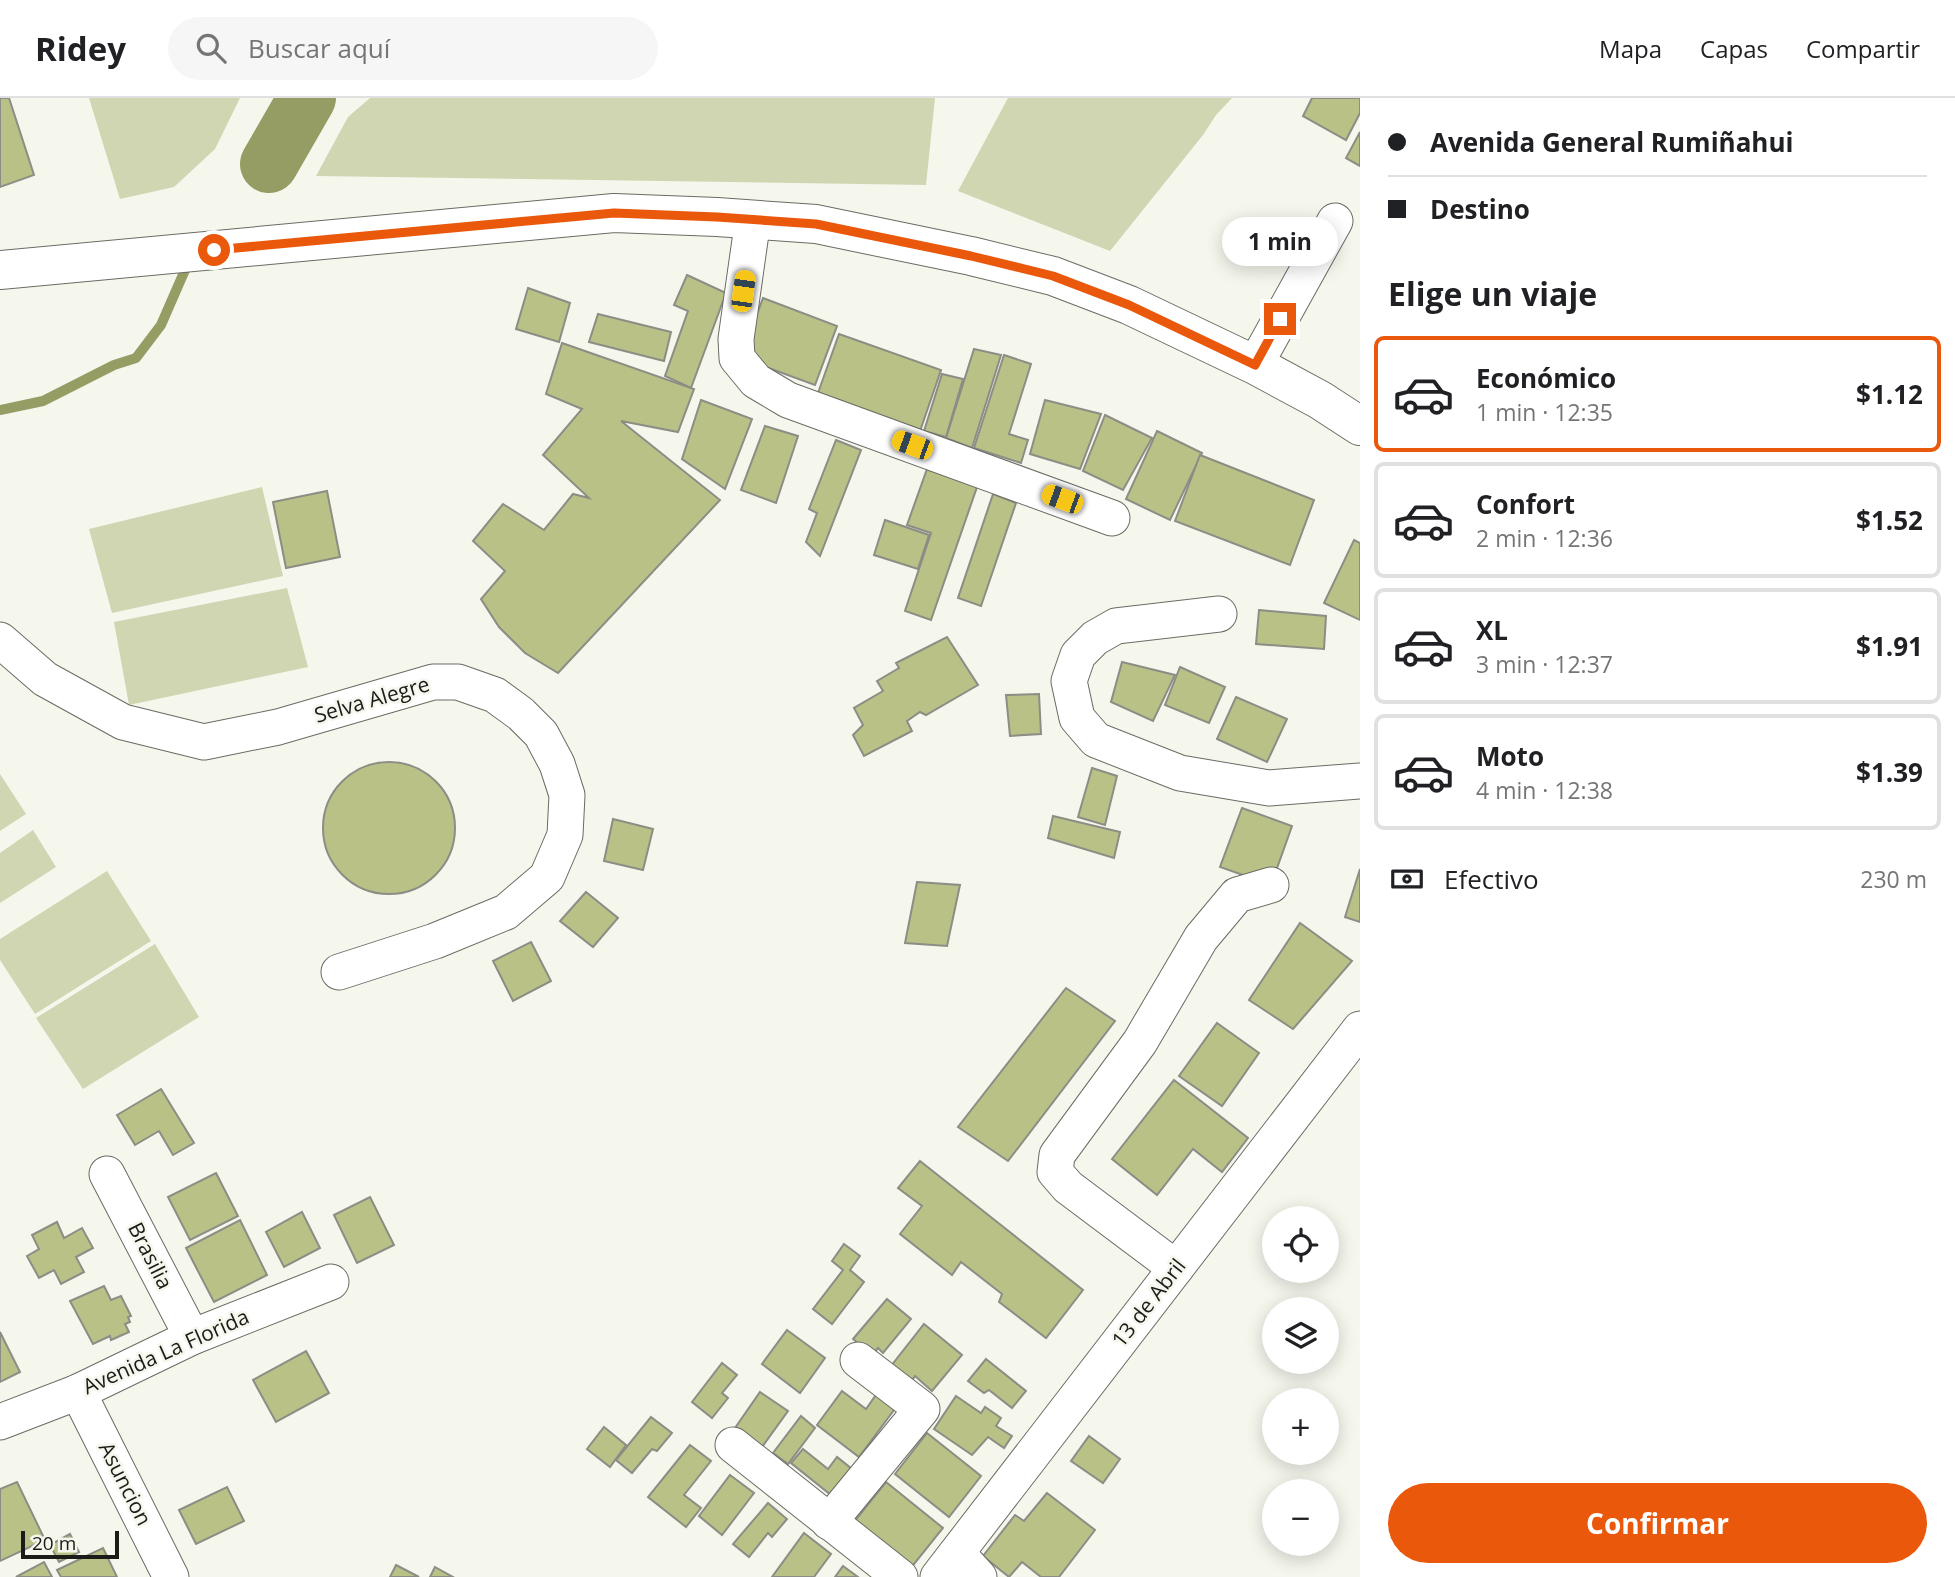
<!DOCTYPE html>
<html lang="es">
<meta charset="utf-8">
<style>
body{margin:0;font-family:"Open Sans",sans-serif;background:#f6f6f6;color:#202124;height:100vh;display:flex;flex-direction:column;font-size:26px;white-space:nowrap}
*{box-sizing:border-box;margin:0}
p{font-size:23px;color:#757577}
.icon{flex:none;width:38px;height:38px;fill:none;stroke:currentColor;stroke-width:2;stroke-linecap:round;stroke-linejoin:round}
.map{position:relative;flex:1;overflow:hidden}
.drawer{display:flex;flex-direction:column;background:#fff;width:595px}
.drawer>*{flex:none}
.hud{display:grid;align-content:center;height:154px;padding:0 28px;background:#fff}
.buttons{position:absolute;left:1262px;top:1108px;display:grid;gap:14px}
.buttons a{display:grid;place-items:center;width:77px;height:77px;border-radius:50%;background:#fff;box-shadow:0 4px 18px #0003;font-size:35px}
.scale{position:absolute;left:21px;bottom:18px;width:98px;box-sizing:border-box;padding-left:7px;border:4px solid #1b1b18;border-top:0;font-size:19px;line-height:24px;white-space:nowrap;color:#1b1b18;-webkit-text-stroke:5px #f5f7ed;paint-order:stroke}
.end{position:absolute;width:32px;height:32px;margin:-16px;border:9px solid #ea580c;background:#fff;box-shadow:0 0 0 4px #fff}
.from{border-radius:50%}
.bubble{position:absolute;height:49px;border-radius:24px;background:#fff;box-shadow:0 4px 18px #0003;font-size:23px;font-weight:700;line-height:49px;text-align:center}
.car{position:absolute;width:21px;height:42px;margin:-21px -10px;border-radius:9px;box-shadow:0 0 5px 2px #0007;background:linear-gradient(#f5c518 24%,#345 0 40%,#f5c518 0 76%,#345 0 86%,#f5c518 0)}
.hud b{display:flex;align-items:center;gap:24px;height:66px;font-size:26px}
.hud b+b{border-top:2px solid #e0e0e0}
.hud i{width:18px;height:18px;background:#202124}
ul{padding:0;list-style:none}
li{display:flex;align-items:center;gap:21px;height:116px;margin:0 14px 10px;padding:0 14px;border:4px solid #e0e0e0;border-radius:10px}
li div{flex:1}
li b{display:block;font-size:26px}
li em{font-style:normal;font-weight:700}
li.selected{border-color:#ea580c}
li>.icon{width:63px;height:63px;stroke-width:1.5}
h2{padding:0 28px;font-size:32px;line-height:84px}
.pay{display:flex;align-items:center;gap:18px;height:77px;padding:0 28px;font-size:26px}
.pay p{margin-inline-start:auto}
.cta{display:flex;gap:14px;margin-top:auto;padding:14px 28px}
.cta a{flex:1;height:80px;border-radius:42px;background:#ea580c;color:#fff;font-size:28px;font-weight:700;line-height:80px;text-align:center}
header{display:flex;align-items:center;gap:42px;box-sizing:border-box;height:98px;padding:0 35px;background:#fff;border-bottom:2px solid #e0e0e0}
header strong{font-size:33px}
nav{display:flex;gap:38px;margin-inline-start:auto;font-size:24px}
.search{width:490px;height:63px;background:#f6f6f6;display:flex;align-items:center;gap:18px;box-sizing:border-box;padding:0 24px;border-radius:38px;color:#757577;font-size:26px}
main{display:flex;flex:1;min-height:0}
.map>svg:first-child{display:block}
.green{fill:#d0d6b1}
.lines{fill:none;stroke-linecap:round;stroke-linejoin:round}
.stream{stroke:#969d64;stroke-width:10}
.river{stroke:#969d64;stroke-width:58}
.building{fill:#b9c187;stroke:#8c8d85;stroke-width:2}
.minor-casing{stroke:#6a6c64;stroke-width:37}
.highway-casing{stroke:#6a6c64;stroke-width:40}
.minor{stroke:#fff;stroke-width:35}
.highway{stroke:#fff;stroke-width:38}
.route{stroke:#ea580c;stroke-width:9}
.labels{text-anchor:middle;stroke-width:5;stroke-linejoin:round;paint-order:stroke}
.street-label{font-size:21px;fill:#1b1b18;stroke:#f5f7ed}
</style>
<header>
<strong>Ridey</strong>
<div class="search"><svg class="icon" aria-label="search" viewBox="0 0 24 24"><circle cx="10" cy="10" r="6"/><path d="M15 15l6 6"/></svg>Buscar aquí</div>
<nav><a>Mapa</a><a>Capas</a><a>Compartir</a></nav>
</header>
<main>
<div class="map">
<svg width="1360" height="1479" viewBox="0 0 1360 1479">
<rect width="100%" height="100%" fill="#f5f7ed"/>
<g class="green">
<path d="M89 0H240L215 51 174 89 120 101Z"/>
<path d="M370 0H935L926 87 316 78 348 19Z"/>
<path d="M1008 0H1232L1216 17 1203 37 1110 153 958 93Z"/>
<path d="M262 389 283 478 112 515 89 431Z"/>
<path d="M287 490 308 569 129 607 114 524Z"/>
<path d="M0 676 26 716 0 733Z"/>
<path d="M33 732 56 769 0 805V755Z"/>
<path d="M107 773 151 843 35 916 0 862V841Z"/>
<path d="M155 846 199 919 83 991 36 920Z"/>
</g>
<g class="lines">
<path class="stream" d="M0 312 43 303 114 267 136 260 161 227 185 172"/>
<path class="river" d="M269 66 307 0"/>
</g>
<g class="building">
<path d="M0 0H9L34 77 0 89Z"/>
<path d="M1312 0H1360V15L1346 42 1303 18Z"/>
<path d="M1360 34V68L1346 60Z"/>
<path d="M687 177 726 195 691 290 665 278 688 213 674 207Z"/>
<path d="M528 190 570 205 559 244 516 231Z"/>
<path d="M763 200 837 228 815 287 741 260Z"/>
<path d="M598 216 671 234 664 263 589 244Z"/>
<path d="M839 236 941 272 918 339 838 311 842 303 818 295Z"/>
<path d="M562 245 694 291 678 334 621 323 720 402 558 575 525 555 499 529 481 501 505 473 473 443 503 406 544 432 573 396 589 400 543 357 582 311 546 296Z"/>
<path d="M974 251 1001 257 972 350 946 340Z"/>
<path d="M1004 257 1031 266 1009 336 1028 342 1021 365 974 350Z"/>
<path d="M942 276 963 281 946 339 924 333Z"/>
<path d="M701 302 752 321 725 391 682 361Z"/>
<path d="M1045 302 1101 316 1080 371 1030 356Z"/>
<path d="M1105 317 1152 340 1123 392 1083 373Z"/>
<path d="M765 328 798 338 776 405 741 392Z"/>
<path d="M1157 333 1202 355 1170 422 1126 401Z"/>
<path d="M836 342 861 352 820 458 806 444 817 415 809 411Z"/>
<path d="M1200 357 1314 402 1290 467 1175 423Z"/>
<path d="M927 371 977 389 931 522 905 513 931 435 907 427Z"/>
<path d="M327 393 340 459 286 470 273 404Z"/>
<path d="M993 396 1016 405 981 508 958 500Z"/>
<path d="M885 422 929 437 918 471 874 457Z"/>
<path d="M1354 442 1360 445V522L1324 505Z"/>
<path d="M1259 512 1326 518 1324 551 1256 546Z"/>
<path d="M947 539 978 587 926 617 920 614 907 623 912 633 864 658 853 637 863 627 854 610 883 593 877 583 899 570 896 565Z"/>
<path d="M1122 564 1175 577 1153 623 1111 604Z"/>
<path d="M1180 569 1225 589 1209 625 1165 607Z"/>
<path d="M1039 596 1041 636 1010 638 1006 597Z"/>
<path d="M1236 599 1287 621 1267 664 1217 641Z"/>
<circle cx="389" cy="730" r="66"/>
<path d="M1092 670 1117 678 1105 727 1078 719Z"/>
<path d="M1242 710 1292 728 1271 787 1220 769Z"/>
<path d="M1053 718 1120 734 1114 760 1048 740Z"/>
<path d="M613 721 653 731 643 772 604 763Z"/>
<path d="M1360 771V824L1345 819Z"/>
<path d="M917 784 960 787 947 848 905 845Z"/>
<path d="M586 794 618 820 593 849 560 823Z"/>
<path d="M1300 825 1352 863 1293 931 1249 902Z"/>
<path d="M531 844 551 883 513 903 493 863Z"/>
<path d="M1066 890 1115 923 1008 1063 958 1029Z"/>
<path d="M1217 925 1259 955 1222 1008 1179 978Z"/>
<path d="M1174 982 1248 1040 1222 1074 1193 1051 1157 1097 1112 1061Z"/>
<path d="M161 991 194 1045 173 1057 159 1033 135 1047 117 1017Z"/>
<path d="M920 1063 1083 1192 1046 1240 999 1204 1002 1196 961 1164 952 1177 900 1136 922 1108 898 1090Z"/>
<path d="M216 1075 238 1118 190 1142 168 1099Z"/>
<path d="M370 1099 394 1147 357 1165 334 1117Z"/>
<path d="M302 1114 320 1150 284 1169 266 1134Z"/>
<path d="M240 1122 267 1177 214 1204 186 1150Z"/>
<path d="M57 1124 64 1140 82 1130 93 1150 76 1159 84 1174 61 1186 54 1172 39 1180 27 1158 39 1151 32 1137Z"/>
<path d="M844 1146 860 1158 850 1172 864 1184 832 1226 813 1211 843 1172 832 1163Z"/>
<path d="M104 1188 111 1202 121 1198 131 1218 128 1219 130 1224 125 1226 129 1234 111 1242 110 1238 93 1246 70 1203Z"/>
<path d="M887 1201 911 1221 883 1255 878 1250 872 1257 853 1241Z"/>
<path d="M924 1226 962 1257 932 1293 915 1278 911 1284 891 1268Z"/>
<path d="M787 1232 825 1260 800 1295 762 1266Z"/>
<path d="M0 1234 20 1274 0 1284Z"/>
<path d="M306 1253 329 1295 276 1324 253 1282Z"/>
<path d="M986 1261 1026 1293 1012 1310 989 1292 984 1295 968 1283Z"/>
<path d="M722 1265 737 1277 722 1295 728 1300 712 1320 692 1304Z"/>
<path d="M842 1293 866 1311 878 1294 897 1308 859 1359 817 1327Z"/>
<path d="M760 1294 788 1313 762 1349 735 1330Z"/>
<path d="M956 1298 981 1315 985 1309 1001 1320 996 1328 1012 1338 1004 1350 988 1339 972 1357 934 1331Z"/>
<path d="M801 1318 815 1330 788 1366 773 1355Z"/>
<path d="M651 1319 672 1335 657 1353 652 1351 632 1375 616 1362Z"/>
<path d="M604 1329 626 1347 610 1369 587 1351Z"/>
<path d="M927 1335 981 1378 949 1419 895 1376Z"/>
<path d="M1089 1338 1120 1361 1103 1385 1071 1363Z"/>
<path d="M690 1347 711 1363 684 1397 701 1410 686 1429 648 1399Z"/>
<path d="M803 1351 828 1371 837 1359 852 1371 831 1397 791 1365Z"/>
<path d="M730 1377 754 1395 722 1437 699 1418Z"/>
<path d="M17 1384 45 1442 0 1463V1391Z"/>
<path d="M886 1384 943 1430 910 1471 853 1425Z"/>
<path d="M227 1389 244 1423 196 1446 179 1412Z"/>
<path d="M1047 1395 1095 1432 1059 1479H1041L1022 1464 1009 1479 983 1458 1015 1417 1024 1423Z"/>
<path d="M768 1405 787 1421 772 1439 768 1435 749 1459 733 1446Z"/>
<path d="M804 1435 831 1456 814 1479H772Z"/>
<path d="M70 1436 79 1454 59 1464 50 1447Z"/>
<path d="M103 1450 117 1479H61L57 1472Z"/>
<path d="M44 1464 52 1479H16Z"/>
<path d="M396 1467 419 1479H390Z"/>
<path d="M843 1468 858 1479H835Z"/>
<path d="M435 1469 453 1479H430Z"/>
</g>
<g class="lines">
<defs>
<g id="minor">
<path d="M753 121 736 241 737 260 756 283 788 302 1112 420"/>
<path d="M1255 267 1335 123"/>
<path d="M1219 516 1116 528 1095 540 1078 557 1069 583 1077 620 1096 642 1180 675 1269 690 1360 683"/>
<path d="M0 542 45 581 123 624 204 644 278 629 433 584H458L495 597 521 616 541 636 557 666 567 697 565 737 547 779 506 814 435 843 339 874"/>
<path d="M107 1076 192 1239"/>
<path d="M1176 1170 1068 1089 1055 1074 1057 1057 1140 944 1201 840 1237 797 1271 787"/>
<path d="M78 1294 171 1479"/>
<path d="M0 1324 78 1294 192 1239 331 1184"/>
<path d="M733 1347 900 1479"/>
<path d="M829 1424 922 1311 858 1262"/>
<path d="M957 1455 979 1479"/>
<path d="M938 1479 1360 931"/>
</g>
<path id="highway" d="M0 172 614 115 717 119 816 126 971 158 1053 178 1129 207 1255 267 1320 302 1360 328"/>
</defs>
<use href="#minor" class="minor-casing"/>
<use href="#highway" class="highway-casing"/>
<use href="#minor" class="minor"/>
<use href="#highway" class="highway"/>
</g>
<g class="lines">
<path class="route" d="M214 152 614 115 717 119 816 126 971 158 1053 178 1129 207 1255 267 1280 221"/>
</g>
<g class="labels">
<g class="street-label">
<text transform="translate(372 602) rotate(-16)" y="7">Selva Alegre</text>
<text transform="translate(150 1158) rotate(63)" y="7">Brasilia</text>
<text transform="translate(1149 1205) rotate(-52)" y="7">13 de Abril</text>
<text transform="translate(166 1254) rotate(-24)" y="7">Avenida La Florida</text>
<text transform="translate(125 1386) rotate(63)" y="7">Asuncion</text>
</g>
</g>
</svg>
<div class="buttons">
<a><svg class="icon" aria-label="locate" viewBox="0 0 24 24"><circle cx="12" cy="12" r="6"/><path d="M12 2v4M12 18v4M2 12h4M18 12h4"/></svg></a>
<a><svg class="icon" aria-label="layers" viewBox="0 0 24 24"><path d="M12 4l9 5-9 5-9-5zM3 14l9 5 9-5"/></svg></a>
<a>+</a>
<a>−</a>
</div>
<div class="scale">20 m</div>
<i class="end from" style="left:214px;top:152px"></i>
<i class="end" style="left:1280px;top:221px"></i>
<div class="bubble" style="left:1222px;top:119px;width:116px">1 min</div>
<i class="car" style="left:743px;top:193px;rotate:8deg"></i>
<i class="car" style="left:912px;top:347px;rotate:290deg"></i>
<i class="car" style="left:1062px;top:401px;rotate:290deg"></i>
</div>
<section class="drawer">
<div class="hud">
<b><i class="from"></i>Avenida General Rumiñahui</b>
<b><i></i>Destino</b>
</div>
<h2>Elige un viaje</h2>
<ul>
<li class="selected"><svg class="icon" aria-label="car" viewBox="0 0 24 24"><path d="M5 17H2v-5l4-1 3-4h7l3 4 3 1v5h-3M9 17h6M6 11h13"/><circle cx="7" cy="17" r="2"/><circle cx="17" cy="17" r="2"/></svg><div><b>Económico</b><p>1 min · 12:35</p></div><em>$1.12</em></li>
<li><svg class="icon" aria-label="car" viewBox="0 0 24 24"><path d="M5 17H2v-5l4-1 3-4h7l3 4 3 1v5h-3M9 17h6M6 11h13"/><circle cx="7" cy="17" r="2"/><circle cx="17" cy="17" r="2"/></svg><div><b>Confort</b><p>2 min · 12:36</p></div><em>$1.52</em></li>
<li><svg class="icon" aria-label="car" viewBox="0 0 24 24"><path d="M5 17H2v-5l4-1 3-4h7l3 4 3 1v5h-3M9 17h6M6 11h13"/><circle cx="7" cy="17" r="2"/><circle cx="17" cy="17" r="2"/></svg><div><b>XL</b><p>3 min · 12:37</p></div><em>$1.91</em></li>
<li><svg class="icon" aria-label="car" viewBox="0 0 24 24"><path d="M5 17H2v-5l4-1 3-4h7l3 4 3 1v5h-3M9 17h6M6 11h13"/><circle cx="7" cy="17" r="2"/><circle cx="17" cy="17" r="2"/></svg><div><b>Moto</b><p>4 min · 12:38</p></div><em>$1.39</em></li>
</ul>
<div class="pay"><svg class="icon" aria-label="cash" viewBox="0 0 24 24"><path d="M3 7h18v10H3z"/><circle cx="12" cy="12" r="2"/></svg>Efectivo<p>230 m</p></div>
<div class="cta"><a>Confirmar</a></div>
</section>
</main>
